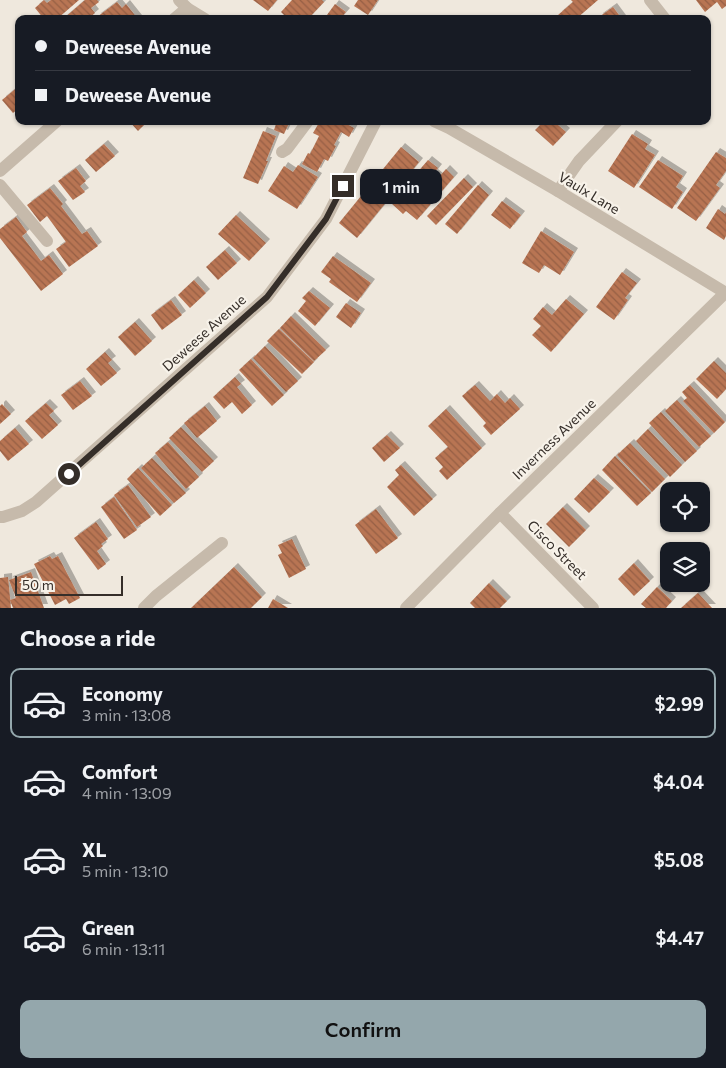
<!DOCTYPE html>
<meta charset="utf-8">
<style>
body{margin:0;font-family:Commissioner,sans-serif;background:#242831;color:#f1f3f6;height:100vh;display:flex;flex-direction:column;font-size:19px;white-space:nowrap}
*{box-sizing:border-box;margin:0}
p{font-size:16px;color:#9ea1a6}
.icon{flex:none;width:28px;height:28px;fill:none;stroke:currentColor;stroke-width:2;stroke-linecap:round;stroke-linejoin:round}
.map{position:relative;height:608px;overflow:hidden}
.side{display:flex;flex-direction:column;background:#171b24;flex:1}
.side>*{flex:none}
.hud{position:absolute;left:15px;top:15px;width:696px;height:110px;border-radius:10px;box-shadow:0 1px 4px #0004;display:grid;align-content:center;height:110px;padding:0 20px;background:#171b24}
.fabs{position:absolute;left:660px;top:482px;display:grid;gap:10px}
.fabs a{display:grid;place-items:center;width:50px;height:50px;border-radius:10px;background:#171b24;box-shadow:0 1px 4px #0004;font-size:25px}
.scale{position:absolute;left:15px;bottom:12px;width:108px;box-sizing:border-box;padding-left:5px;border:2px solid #352e29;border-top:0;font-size:14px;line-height:18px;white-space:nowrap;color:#352e29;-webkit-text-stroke:4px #f7f2e9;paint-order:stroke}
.end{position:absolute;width:22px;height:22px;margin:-11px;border:6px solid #352e29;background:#fff;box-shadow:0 0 0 2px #fff}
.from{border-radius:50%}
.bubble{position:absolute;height:35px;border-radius:10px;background:#171b24;box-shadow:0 1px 4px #0004;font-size:16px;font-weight:600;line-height:35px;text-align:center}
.hud b{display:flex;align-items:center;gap:18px;height:48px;font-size:19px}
.hud b+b{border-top:1px solid #363941}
.hud i{width:12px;height:12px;background:#f1f3f6}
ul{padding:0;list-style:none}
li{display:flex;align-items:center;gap:15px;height:70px;margin:0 10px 8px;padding:0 10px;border:2px solid transparent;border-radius:10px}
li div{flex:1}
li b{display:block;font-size:19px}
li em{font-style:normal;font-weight:600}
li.current{border-color:#94a7ac}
li>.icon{width:45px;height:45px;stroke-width:1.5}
h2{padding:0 20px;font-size:22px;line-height:60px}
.button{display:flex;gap:10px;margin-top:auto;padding:10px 20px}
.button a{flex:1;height:58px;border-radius:10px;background:#94a7ac;color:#111;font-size:20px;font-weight:600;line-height:58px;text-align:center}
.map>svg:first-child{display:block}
.building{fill:url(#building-back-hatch);filter:url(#shadow)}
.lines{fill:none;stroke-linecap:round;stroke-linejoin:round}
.minor{stroke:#c6baab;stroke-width:12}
.route{stroke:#352e29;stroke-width:6}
.labels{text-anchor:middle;stroke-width:4.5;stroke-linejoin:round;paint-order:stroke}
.street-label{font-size:14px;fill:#352e29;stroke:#f7f2e9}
</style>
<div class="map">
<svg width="726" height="608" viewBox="0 0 726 608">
<defs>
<pattern id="building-back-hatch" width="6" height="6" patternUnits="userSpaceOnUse" patternTransform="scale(1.25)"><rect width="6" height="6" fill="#b87453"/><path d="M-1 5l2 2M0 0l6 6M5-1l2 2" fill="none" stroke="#966045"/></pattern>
<filter id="shadow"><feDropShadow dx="4" dy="-4" stdDeviation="0" flood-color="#0004"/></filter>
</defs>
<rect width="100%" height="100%" fill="#efe8dd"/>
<g class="building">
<path d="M44 0 47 3 51 0H79L57 19H44L35 8Z"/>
<path d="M85 0H97L99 2 91 8 95 13 88 19H63Z"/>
<path d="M253 0H277L268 11Z"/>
<path d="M292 0H322L324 2 308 19H288L281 12Z"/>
<path d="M358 0H378L368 15 354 6Z"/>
<path d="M571 0H598L576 19H561L558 15 573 2Z"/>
<path d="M696 0H726V6L722 9 717 2 705 12Z"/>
<path d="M117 2 122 8 126 4 138 19H99L97 17Z"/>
<path d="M335 4 346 12 340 19H324Z"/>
<path d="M613 7 622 19H600L599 17Z"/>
<path d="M19 86V108L13 113 2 100Z"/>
<path d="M129 121H148L138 131Z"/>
<path d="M277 121H290L284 134 274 130Z"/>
<path d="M320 121H341L354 128 349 137 341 132 334 145 336 146 328 161 324 159 317 172 302 164 308 153 310 154 319 136 313 133Z"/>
<path d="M544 121H562L558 125 566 132 553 146 535 130Z"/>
<path d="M263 131 276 136 266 161H268L258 184 243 178Z"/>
<path d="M632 134 648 144 645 149 655 155 634 188 608 171Z"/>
<path d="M104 144 115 156 96 172 85 160Z"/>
<path d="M401 147 419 162 357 238 339 223Z"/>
<path d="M716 152 726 158V171L716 185 720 188 696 221 677 208Z"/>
<path d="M428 160 438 168 434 173 439 177 446 169 454 177 417 220 406 211 403 214 391 203Z"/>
<path d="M658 160 683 176 676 187 683 192 672 209 639 187Z"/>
<path d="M298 165 318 177 297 209 268 191 284 166 293 172Z"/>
<path d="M76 168 86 181 80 186 85 192 73 200 58 181Z"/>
<path d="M464 178 473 187 436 225 427 216Z"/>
<path d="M478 185 489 195 457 234 445 224Z"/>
<path d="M50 188 63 204 61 206 82 234 87 231 98 246 69 267 56 249 66 242 47 216 40 222 27 205Z"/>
<path d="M502 201 521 215 510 229 491 215Z"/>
<path d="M718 209 725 214 726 212V236L724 240 706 228Z"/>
<path d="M236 215 266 243 249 261 218 234Z"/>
<path d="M16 217 27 232 22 236 41 261 49 255 63 274 41 291 0 238V229Z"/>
<path d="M541 231 574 252 560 275 544 265 539 273 522 263Z"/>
<path d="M225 250 237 263 218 280 206 267Z"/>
<path d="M333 256 371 283 357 302 329 282 331 279 321 272Z"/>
<path d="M622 272 637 283 625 298 628 300 614 320 596 307Z"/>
<path d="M194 280 206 293 190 308 178 295Z"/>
<path d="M309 291 330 308 315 326 298 311 306 301 302 298Z"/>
<path d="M566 299 584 314 551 352 532 335 541 326 533 319 543 307 552 315Z"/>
<path d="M171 300 182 315 162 330 151 315Z"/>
<path d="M346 303 361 313 351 328 336 317Z"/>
<path d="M291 316 326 350 314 361 280 328Z"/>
<path d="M135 322 152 341 135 356 118 337Z"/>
<path d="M279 329 314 362 302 374 267 341Z"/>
<path d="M265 346 298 381 286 392 253 358Z"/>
<path d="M105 352 112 360 108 363 117 373 101 386 86 369Z"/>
<path d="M251 359 284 395 272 406 239 370Z"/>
<path d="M714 361 726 373V389L717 399 696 379Z"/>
<path d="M235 377 241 384 237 387 252 405 242 414 232 402 224 409 213 397Z"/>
<path d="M80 381 92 396 73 410 61 395Z"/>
<path d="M475 385 490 401 497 394 505 403 510 398 520 409 491 435 483 426 486 423 462 396Z"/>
<path d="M690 385 725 422 714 433 683 401 687 398 682 392Z"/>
<path d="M677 400 711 436 699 447 665 411Z"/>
<path d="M46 403 54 411 49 415 58 425 42 439 25 421Z"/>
<path d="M2 404 11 414 0 424V406Z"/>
<path d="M205 406 217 421 197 438 184 423Z"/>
<path d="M446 409 482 448 447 480 439 471 443 467 435 458 448 447 428 426Z"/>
<path d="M661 412 697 451 685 462 649 423Z"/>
<path d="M181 427 214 461 202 472 169 438Z"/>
<path d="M15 428 29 444 8 461 0 451V441Z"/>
<path d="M648 429 682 465 670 477 636 441Z"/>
<path d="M387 435 400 448 384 462 372 448Z"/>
<path d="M168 442 199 477 186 489 155 453Z"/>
<path d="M630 443 665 479 652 492 617 455Z"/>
<path d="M615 456 651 493 637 506 602 470Z"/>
<path d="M152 458 186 493 174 503 141 468Z"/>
<path d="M401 465 433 499 414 516 387 487 399 475 395 470Z"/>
<path d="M138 468 172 505 160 516 127 479Z"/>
<path d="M594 478 610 492 589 513 574 499Z"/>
<path d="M128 485 151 517 137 527 114 495Z"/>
<path d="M114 497 137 530 124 539 101 507Z"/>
<path d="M563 507 586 530 569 547 546 524Z"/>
<path d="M376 509 398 538 376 554 355 525Z"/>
<path d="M96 522 108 539 101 544 103 546 97 551 106 564 98 570 74 538Z"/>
<path d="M292 539 306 569 289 578 278 555 282 553 278 545Z"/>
<path d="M50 556 52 559 58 556 80 598 69 604 66 599 55 605 34 564Z"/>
<path d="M634 563 650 581 634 596 618 579Z"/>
<path d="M234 567 262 597 251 608H191Z"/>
<path d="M31 572 44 608H13L10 600 16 598 9 580Z"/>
<path d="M8 577 11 608H0V578Z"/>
<path d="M489 583 507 601 500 608H475L470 603Z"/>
<path d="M657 587 672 601 666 608H646L641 604Z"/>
<path d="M698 593 712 608H681Z"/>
<path d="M273 599 288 608H268Z"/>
</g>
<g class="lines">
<g class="minor">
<path d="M179 0 187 8 205 19"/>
<path d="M650 0 665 19"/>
<path d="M174 19 187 8"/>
<path d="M434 121 449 128 558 191 726 293"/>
<path d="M282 152 287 149 308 121"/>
<path d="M0 171 57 121"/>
<path d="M0 185 47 241"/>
<path d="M558 191 579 161 617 121"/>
<path d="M500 513 593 608"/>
<path d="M0 517H3L22 511 36 502 267 297 326 219 376 121"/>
<path d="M144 608 156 596 222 543"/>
<path d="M406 608 500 513 726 292"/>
</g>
</g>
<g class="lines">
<path class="route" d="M69 474 267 297 326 219 343 186"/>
</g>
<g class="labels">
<g class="street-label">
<text transform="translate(589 193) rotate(31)" y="5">Vaulx Lane</text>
<text transform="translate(204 333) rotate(-42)" y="5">Deweese Avenue</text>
<text transform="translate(554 439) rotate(-44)" y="5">Inverness Avenue</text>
<text transform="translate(557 550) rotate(45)" y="5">Cisco Street</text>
</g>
</g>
</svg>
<div class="fabs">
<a><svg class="icon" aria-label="locate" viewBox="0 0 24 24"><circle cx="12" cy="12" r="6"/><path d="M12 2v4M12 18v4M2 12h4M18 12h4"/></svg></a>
<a><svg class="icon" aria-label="layers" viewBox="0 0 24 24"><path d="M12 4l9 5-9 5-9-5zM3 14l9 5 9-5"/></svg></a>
</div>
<div class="scale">50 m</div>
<i class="end from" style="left:69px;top:474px"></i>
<i class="end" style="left:343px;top:186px"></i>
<div class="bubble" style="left:360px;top:169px;width:82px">1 min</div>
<div class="hud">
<b><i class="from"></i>Deweese Avenue</b>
<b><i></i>Deweese Avenue</b>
</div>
</div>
<section class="side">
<h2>Choose a ride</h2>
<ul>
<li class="current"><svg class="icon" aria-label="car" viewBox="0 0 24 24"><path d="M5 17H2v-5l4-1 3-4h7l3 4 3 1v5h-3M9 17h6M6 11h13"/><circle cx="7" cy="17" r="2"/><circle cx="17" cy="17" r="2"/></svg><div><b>Economy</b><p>3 min · 13:08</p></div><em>$2.99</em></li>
<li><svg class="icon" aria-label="car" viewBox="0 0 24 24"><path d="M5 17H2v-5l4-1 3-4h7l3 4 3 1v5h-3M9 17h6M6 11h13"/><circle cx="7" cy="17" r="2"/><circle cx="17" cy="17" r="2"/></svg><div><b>Comfort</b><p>4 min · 13:09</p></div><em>$4.04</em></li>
<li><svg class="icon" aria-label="car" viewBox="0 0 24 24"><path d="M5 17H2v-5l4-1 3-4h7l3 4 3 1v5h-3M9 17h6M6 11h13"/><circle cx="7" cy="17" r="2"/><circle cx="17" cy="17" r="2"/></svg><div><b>XL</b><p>5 min · 13:10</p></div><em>$5.08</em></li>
<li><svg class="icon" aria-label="car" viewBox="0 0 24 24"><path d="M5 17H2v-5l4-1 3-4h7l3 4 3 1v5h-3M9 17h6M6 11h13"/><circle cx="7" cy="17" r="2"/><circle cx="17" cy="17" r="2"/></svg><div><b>Green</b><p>6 min · 13:11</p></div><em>$4.47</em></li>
</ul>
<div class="button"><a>Confirm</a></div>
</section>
